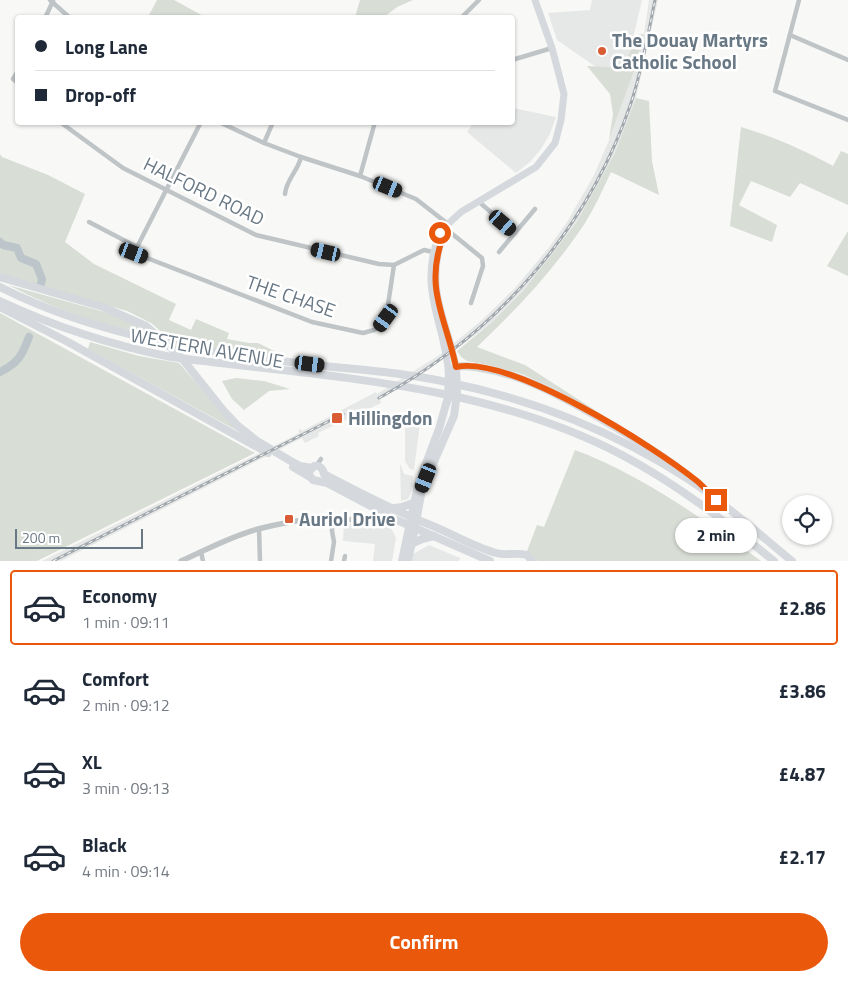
<!DOCTYPE html>
<meta charset="utf-8">
<style>
body{margin:0;font-family:"Titillium Web",sans-serif;background:#f2f2f3;color:#1f2937;height:100vh;display:flex;flex-direction:column;font-size:19px;white-space:nowrap}
*{box-sizing:border-box;margin:0}
p{font-size:16px;color:#747a83}
.icon{flex:none;width:28px;height:28px;fill:none;stroke:currentColor;stroke-width:2;stroke-linecap:round;stroke-linejoin:round}
.map{position:relative;height:561px;overflow:hidden}
.details{display:flex;flex-direction:column;background:#fff;flex:1}
.details>*{flex:none}
.top-card{position:absolute;left:15px;top:15px;width:500px;height:110px;border-radius:5px;box-shadow:0 1px 4px #0004;display:grid;align-content:center;height:110px;padding:0 20px;background:#fff}
.buttons{position:absolute;left:782px;top:495px;display:grid;gap:10px}
.buttons a{display:grid;place-items:center;width:50px;height:50px;border-radius:50%;background:#fff;box-shadow:0 1px 4px #0004;font-size:25px}
.scale{position:absolute;left:15px;bottom:12px;width:128px;box-sizing:border-box;padding-left:5px;border:2px solid #697885;border-top:0;font-size:14px;line-height:18px;white-space:nowrap;color:#697885;-webkit-text-stroke:4px #fff;paint-order:stroke}
.end{position:absolute;width:22px;height:22px;margin:-11px;border:6px solid #ea580c;background:#fff;box-shadow:0 0 0 2px #fff}
.from{border-radius:50%}
.bubble{position:absolute;height:35px;border-radius:18px;background:#fff;box-shadow:0 1px 4px #0004;font-size:16px;font-weight:700;line-height:35px;text-align:center}
.car{position:absolute;width:15px;height:30px;margin:-15px -8px;border-radius:6px;box-shadow:0 0 4px 1px #0007;background:linear-gradient(#222 24%,#8ab4d8 0 40%,#222 0 76%,#8ab4d8 0 86%,#222 0)}
.top-card b{display:flex;align-items:center;gap:18px;height:48px;font-size:19px}
.top-card b+b{border-top:1px solid #e0e1e3}
.top-card i{width:12px;height:12px;background:#1f2937}
ul{padding:9px 0 0;list-style:none}
li{display:flex;align-items:center;gap:15px;height:75px;margin:0 10px 8px;padding:0 10px;border:2px solid transparent;border-radius:5px}
li div{flex:1}
li b{display:block;font-size:19px}
li em{font-style:normal;font-weight:700}
li.current{border-color:#ea580c}
li>.icon{width:45px;height:45px;stroke-width:1.5}
.primary-button{display:flex;gap:10px;margin-top:auto;padding:10px 20px}
.primary-button a{flex:1;height:58px;border-radius:30px;background:#ea580c;color:#fff;font-size:20px;font-weight:700;line-height:58px;text-align:center}
.map>svg:first-child{display:block}
.built{fill:#e6e7e7}
.green{fill:#d8ddd5}
.lines{fill:none;stroke-linecap:round;stroke-linejoin:round}
.river{stroke:#bbc5ca;stroke-width:8}
.minor{stroke:#bfc4c7;stroke-width:4.5}
.tertiary{stroke:#bfc4c7;stroke-width:5.5}
.secondary{stroke:#d5d9dd;stroke-width:7}
.primary{stroke:#d5d9dd;stroke-width:8}
.trunk{stroke:#d5d9dd;stroke-width:8}
.rail-casing{stroke:#a1a8ad;stroke-width:3}
.rail{stroke:#fff;stroke-width:1;stroke-dasharray:4;stroke-linecap:butt}
.route{stroke:#ea580c;stroke-width:6}
.poi-dot{fill:#d95c35;stroke:#fff;stroke-width:2}
.labels{text-anchor:middle;stroke-width:5;stroke-linejoin:round;paint-order:stroke}
.poi-label{font-size:19px;font-weight:bold;fill:#697885;stroke:#fff;text-anchor:start}
.street-label{font-size:19px;fill:#697885;stroke:#fff}
</style>
<div class="map">
<svg width="848" height="561" viewBox="0 0 848 561">
<rect width="100%" height="100%" fill="#f8f8f6"/>
<g class="built">
<path d="M592 0H642L622 85 557 40 548 13 590 10Z"/>
<path d="M649 0H658L636 98 615 153 576 223 523 291 491 323 442 360 380 399 381 403 318 433 319 436 305 443 302 438 292 443 61 561H42L290 438 299 433 298 430 301 429 302 431 376 392 377 394 441 354 483 319 515 288 550 246 567 222 594 175 609 140 634 71 644 34Z"/>
<path d="M513 108 556 117 550 134 541 149 530 162 516 173 467 132 473 123 512 122Z"/>
<path d="M405 421 420 423 414 470 410 469 405 461Z"/>
<path d="M400 463 404 474 413 476 412 491 408 499 401 501Z"/>
<path d="M344 523 390 526 396 538 392 561H373L375 544 343 541Z"/>
<path d="M429 545 460 558 459 561H412L413 554Z"/>
</g>
<g class="green">
<path d="M157 0H174L205 17H154L149 15Z"/>
<path d="M360 0H413L397 7 384 17H355Z"/>
<path d="M644 34 634 71 609 140 613 114 610 94 587 66 624 68 636 35Z"/>
<path d="M636 98 649 101 652 161 659 195 611 172C603 189 595 207 585 223 554 270 517 309 477 347L525 365 621 427 555 389 522 374 488 365 467 361 461 357 457 351 491 323 523 291 576 223 615 153Z"/>
<path d="M741 127C775 137 803 150 833 166L841 151 848 154V205L800 183 790 197 751 181 739 205 777 225 772 242 730 226Z"/>
<path d="M0 154 2 157 48 175 85 194 65 242 94 264 176 304 169 320 191 330 196 319 229 333 227 339 249 343H258L286 357 211 347 171 340 151 323 127 311 0 274Z"/>
<path d="M848 231V276L827 266Z"/>
<path d="M8 285 108 313 140 327 147 333C99 326 51 307 8 285Z"/>
<path d="M0 313 255 453 37 561H0Z"/>
<path d="M90 342 139 356 179 363 238 431 88 349Z"/>
<path d="M236 378 264 381 290 389 269 391 244 410 232 399 222 381Z"/>
<path d="M575 450C642 475 703 519 761 561H537L527 551 537 525 544 527Z"/>
</g>
<g class="lines">
<g class="river">
<path d="M0 242 3 245 17 248 21 258 36 264 42 279 40 288"/>
<path d="M0 372C18 363 22 356 29 337"/>
</g>
<g class="minor">
<path d="M50 0 70 18"/>
<path d="M799 0 775 91 848 120"/>
<path d="M45 18 53 1"/>
<path d="M461 18 479 0"/>
<path d="M790 35 848 60"/>
<path d="M512 60 552 48"/>
<path d="M18 71 13 79 18 83"/>
<path d="M60 122 123 168 256 235 379 264 394 265 424 250 433 252"/>
<path d="M201 122 134 253 312 322 363 333 374 330 379 327 386 318 394 265"/>
<path d="M219 122 264 143 301 157 360 176 416 199 448 224"/>
<path d="M264 143 273 122"/>
<path d="M360 176 375 122"/>
<path d="M285 194C286 180 298 171 301 157"/>
<path d="M478 201 515 233"/>
<path d="M89 222 137 247"/>
<path d="M445 228 482 258 483 266 471 303"/>
<path d="M499 252 535 209"/>
<path d="M316 466 321 459"/>
<path d="M259 529 260 561"/>
<path d="M201 552 203 561"/>
<path d="M331 561 334 542 332 531V518"/>
<path d="M344 561 345 556"/>
</g>
<path class="tertiary" d="M181 561C206 550 231 536 258 529 278 524 299 520 318 518 339 515 364 528 380 511"/>
<g class="secondary">
<path d="M441 242C426 293 447 319 456 367"/>
<path d="M447 398C448 388 449 378 448 368 442 316 418 287 440 233L443 232 448 224 461 212 536 167 555 143 561 120 564 94 552 48 535 0"/>
</g>
<g class="primary">
<path d="M422 474 439 429 446 404"/>
<path d="M395 508 402 507 413 503"/>
<path d="M411 544 422 539 434 536"/>
<path d="M402 561 418 485"/>
<path d="M408 561 415 528 422 489 454 416 457 393 456 367"/>
<path d="M490 561 397 520 327 483 313 480 309 475 310 470 314 466C319 465 323 468 324 474 358 492 393 510 428 524 451 533 472 546 496 553 506 556 517 552 527 555L532 561"/>
</g>
<g class="trunk">
<path d="M0 277 103 307 146 326 180 356 223 410 238 426 257 441 289 460 300 466 312 468"/>
<path d="M0 287C101 338 212 353 323 366 364 370 406 373 446 382 533 399 618 433 691 481 727 505 759 534 792 561"/>
<path d="M0 301C55 327 112 345 171 357 323 377 483 382 622 455 677 484 726 522 774 561"/>
<path d="M0 307 68 342 268 453"/>
<path d="M446 404 451 392 454 368C463 364 471 367 480 368 520 374 555 393 589 412 619 429 649 447 677 467"/>
<path d="M293 467 310 477"/>
</g>
<defs>
<g id="rail">
<path d="M379 398C496 334 588 230 631 103 642 70 648 34 655 0"/>
<path d="M53 561 343 414"/>
</g>
</defs>
<use href="#rail" class="rail-casing"/>
<use href="#rail" class="rail"/>
</g>
<g class="lines">
<path class="route" d="M440 233 443 232 444 234C423 288 446 317 456 367 510 355 655 447 697 481 704 487 710 494 716 500"/>
</g>
<g class="poi-dot">
<circle cx="602" cy="51" r="5"/>
<rect x="331" y="412" width="12" height="12" rx="2.5"/>
<rect x="284" y="514" width="10" height="10" rx="2.5"/>
</g>
<g class="labels">
<g class="poi-label">
<text x="612" y="47">The Douay Martyrs<tspan x="612" dy="22">Catholic School</tspan></text>
<text x="348" y="425">Hillingdon</text>
<text x="299" y="526">Auriol Drive</text>
</g>
<g class="street-label">
<text transform="translate(204 191) rotate(26)" y="7">HALFORD ROAD</text>
<text transform="translate(291 296) rotate(19)" y="7">THE CHASE</text>
<text transform="translate(207 348) rotate(10)" y="7">WESTERN AVENUE</text>
</g>
</g>
</svg>
<div class="buttons">
<a><svg class="icon" aria-label="locate" viewBox="0 0 24 24"><circle cx="12" cy="12" r="6"/><path d="M12 2v4M12 18v4M2 12h4M18 12h4"/></svg></a>
</div>
<div class="scale">200 m</div>
<i class="end from" style="left:440px;top:233px"></i>
<i class="end" style="left:716px;top:500px"></i>
<div class="bubble" style="left:675px;top:518px;width:82px">2 min</div>
<i class="car" style="left:388px;top:187px;rotate:112deg"></i>
<i class="car" style="left:503px;top:223px;rotate:131deg"></i>
<i class="car" style="left:326px;top:252px;rotate:283deg"></i>
<i class="car" style="left:134px;top:253px;rotate:111deg"></i>
<i class="car" style="left:386px;top:318px;rotate:216deg"></i>
<i class="car" style="left:310px;top:364px;rotate:97deg"></i>
<i class="car" style="left:426px;top:478px;rotate:202deg"></i>
<div class="top-card">
<b><i class="from"></i>Long Lane</b>
<b><i></i>Drop-off</b>
</div>
</div>
<section class="details">
<ul>
<li class="current"><svg class="icon" aria-label="car" viewBox="0 0 24 24"><path d="M5 17H2v-5l4-1 3-4h7l3 4 3 1v5h-3M9 17h6M6 11h13"/><circle cx="7" cy="17" r="2"/><circle cx="17" cy="17" r="2"/></svg><div><b>Economy</b><p>1 min · 09:11</p></div><em>£2.86</em></li>
<li><svg class="icon" aria-label="car" viewBox="0 0 24 24"><path d="M5 17H2v-5l4-1 3-4h7l3 4 3 1v5h-3M9 17h6M6 11h13"/><circle cx="7" cy="17" r="2"/><circle cx="17" cy="17" r="2"/></svg><div><b>Comfort</b><p>2 min · 09:12</p></div><em>£3.86</em></li>
<li><svg class="icon" aria-label="car" viewBox="0 0 24 24"><path d="M5 17H2v-5l4-1 3-4h7l3 4 3 1v5h-3M9 17h6M6 11h13"/><circle cx="7" cy="17" r="2"/><circle cx="17" cy="17" r="2"/></svg><div><b>XL</b><p>3 min · 09:13</p></div><em>£4.87</em></li>
<li><svg class="icon" aria-label="car" viewBox="0 0 24 24"><path d="M5 17H2v-5l4-1 3-4h7l3 4 3 1v5h-3M9 17h6M6 11h13"/><circle cx="7" cy="17" r="2"/><circle cx="17" cy="17" r="2"/></svg><div><b>Black</b><p>4 min · 09:14</p></div><em>£2.17</em></li>
</ul>
<div class="primary-button"><a>Confirm</a></div>
</section>
